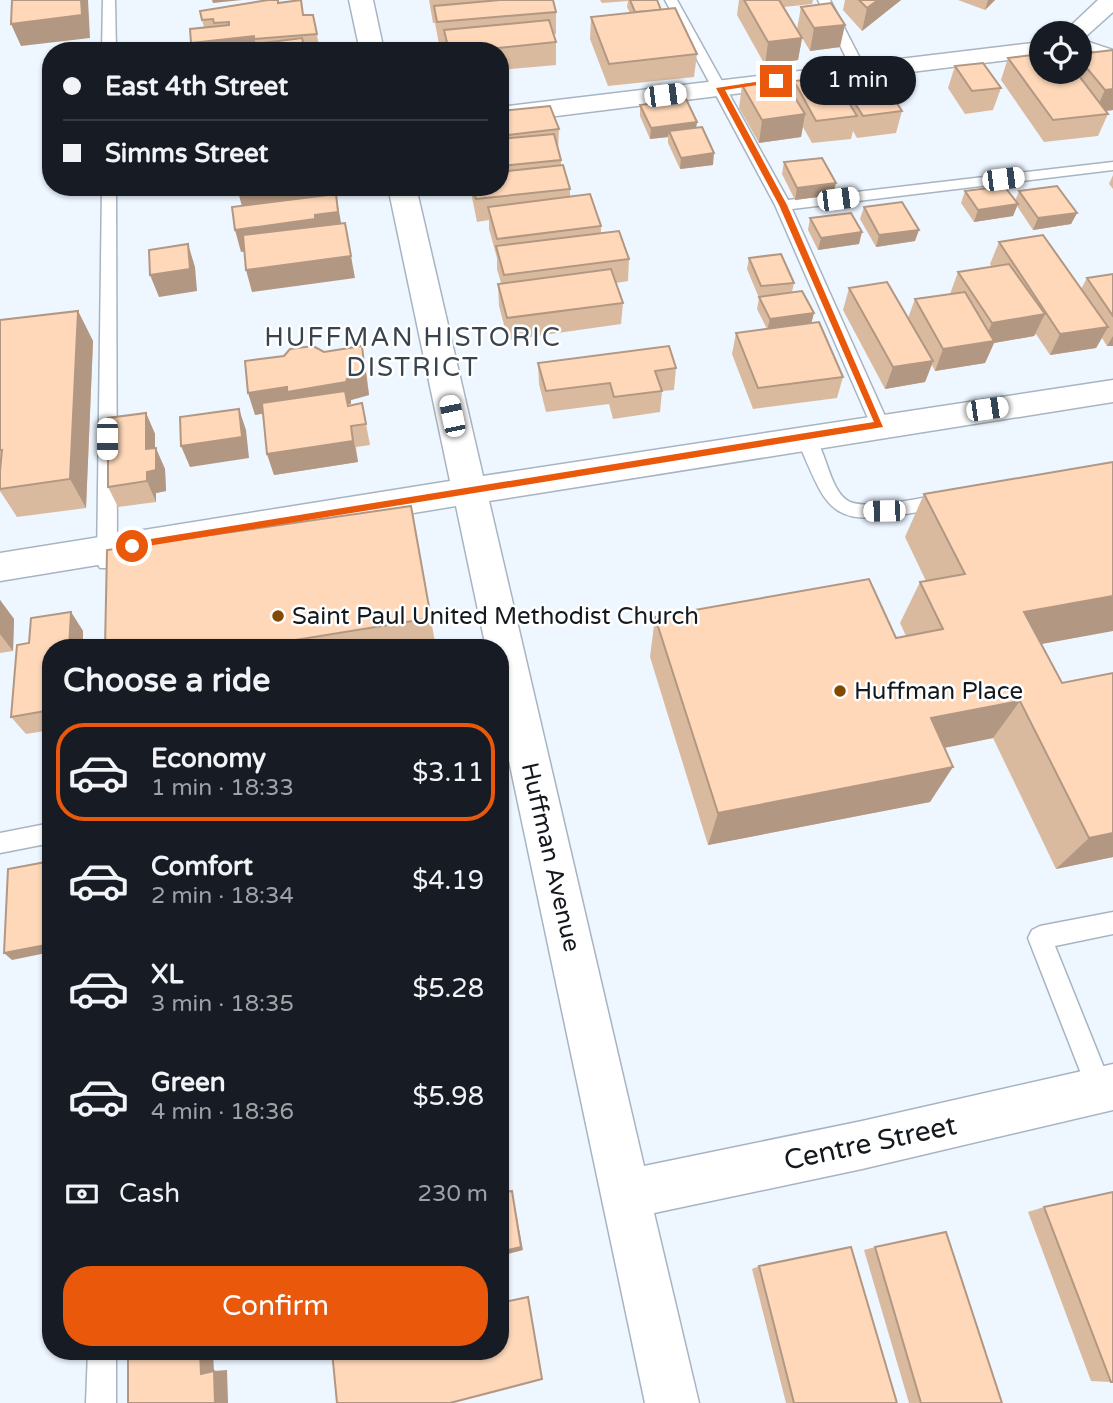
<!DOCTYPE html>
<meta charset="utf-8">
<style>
body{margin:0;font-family:"Varela Round",sans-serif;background:#20242c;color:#f1f3f6;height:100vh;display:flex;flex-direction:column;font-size:26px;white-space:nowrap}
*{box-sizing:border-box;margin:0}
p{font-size:23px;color:#9ea1a6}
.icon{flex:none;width:38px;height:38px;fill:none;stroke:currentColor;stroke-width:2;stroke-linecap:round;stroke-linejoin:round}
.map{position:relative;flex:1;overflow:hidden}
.drawer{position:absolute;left:42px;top:639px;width:467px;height:721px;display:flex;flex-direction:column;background:#171b24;border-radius:28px;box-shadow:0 2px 5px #0004}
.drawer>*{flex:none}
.banner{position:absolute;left:42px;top:42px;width:467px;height:154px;border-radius:28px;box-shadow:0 2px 5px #0004;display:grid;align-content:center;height:154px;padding:0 21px;background:#171b24}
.buttons{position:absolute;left:1029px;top:21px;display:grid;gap:14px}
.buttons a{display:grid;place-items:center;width:63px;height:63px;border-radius:50%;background:#171b24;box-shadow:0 2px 5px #0004;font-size:35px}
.end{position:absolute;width:32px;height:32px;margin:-16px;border:9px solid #ea580c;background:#fff;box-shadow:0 0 0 4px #fff}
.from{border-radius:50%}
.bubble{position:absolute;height:49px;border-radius:24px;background:#171b24;box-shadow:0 2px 5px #0004;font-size:23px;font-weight:600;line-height:49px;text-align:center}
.car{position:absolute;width:21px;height:42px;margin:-21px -10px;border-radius:9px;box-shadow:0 0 5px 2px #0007;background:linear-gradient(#fff 24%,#345 0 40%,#fff 0 76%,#345 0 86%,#fff 0)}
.banner b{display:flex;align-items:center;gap:24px;height:66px;font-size:26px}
.banner b+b{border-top:2px solid #363941}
.banner i{width:18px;height:18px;background:#f1f3f6}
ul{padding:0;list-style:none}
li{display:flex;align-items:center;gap:21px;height:98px;margin:0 14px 10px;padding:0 7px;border:4px solid transparent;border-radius:28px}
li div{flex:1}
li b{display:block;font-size:26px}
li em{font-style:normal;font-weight:600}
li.on{border-color:#ea580c}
li>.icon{width:63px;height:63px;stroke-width:1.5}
h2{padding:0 21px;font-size:32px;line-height:84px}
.pay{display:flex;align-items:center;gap:18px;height:77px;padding:0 21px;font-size:26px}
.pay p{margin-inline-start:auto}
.button{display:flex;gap:14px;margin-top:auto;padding:14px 21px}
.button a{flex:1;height:80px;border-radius:28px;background:#ea580c;color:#fff;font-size:28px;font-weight:600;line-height:80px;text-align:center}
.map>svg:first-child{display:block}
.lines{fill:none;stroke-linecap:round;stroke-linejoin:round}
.service-casing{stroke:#a7b4c1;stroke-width:3}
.minor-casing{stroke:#a7b4c1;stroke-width:3}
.service{fill:#fff;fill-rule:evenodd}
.minor{fill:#fff;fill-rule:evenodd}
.wall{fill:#daba9f}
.shaded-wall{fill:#b29782}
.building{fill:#fed8b9;stroke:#b29782;stroke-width:2}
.route{fill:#ea580c}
.poi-dot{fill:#844900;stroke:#fff;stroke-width:2.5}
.labels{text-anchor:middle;stroke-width:5;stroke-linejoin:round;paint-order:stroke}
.poi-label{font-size:24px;fill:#14191e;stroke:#fff;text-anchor:start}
.street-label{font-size:24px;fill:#14191e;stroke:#fff}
.neighbourhood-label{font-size:26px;letter-spacing:2px;fill:#38434e;stroke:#fff}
.near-street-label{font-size:28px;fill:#14191e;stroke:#fff}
</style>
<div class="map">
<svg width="1113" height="1403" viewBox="0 0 1113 1403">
<rect width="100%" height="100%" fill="#eef6ff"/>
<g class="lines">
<defs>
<g id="service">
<path d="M103 0H115L116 51H102Z"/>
<path d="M665 0H677L788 200 1113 162V170L792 209 889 425 886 430H874L871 425 775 205Z"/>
<path d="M818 0H830L866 70 864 73 852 70Z"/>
<path d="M1080 39 1113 50V58L1080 47Z"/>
<path d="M102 187H116L117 563 114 568H100L97 563Z"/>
<path d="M805 430C827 437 826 491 850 502 870 510 926 497 948 493L957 500C951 511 929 510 918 512 828 528 829 513 796 437Z"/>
<path d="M51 823V843L0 853V833Z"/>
<path d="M1113 912V934L1055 946 1113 1090 1109 1099 1100 1103 1091 1099 1028 938 1032 930 1040 926Z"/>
<path d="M88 1351H116V1403H86Z"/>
</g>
<g id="minor">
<path d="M349 0H373L384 51H360Z"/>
<path d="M1098 0H1113V12L1084 38 1080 39V33H1063Z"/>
<path d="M1041 42V56L500 123V107Z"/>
<path d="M388 187H416L483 476 1113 380V402L489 501 644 1166 862 1121 1113 1064V1110L862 1169 654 1213 699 1403H645L500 718V648H486L456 506 0 581V553L450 481Z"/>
</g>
</defs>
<use href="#service" class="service-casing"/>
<use href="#minor" class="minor-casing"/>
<use href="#service" class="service"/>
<use href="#minor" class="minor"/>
</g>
<g class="wall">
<path d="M429 0H494L556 12V34H554L556 42V65L500 70V51H445V44H439L435 23H433Z"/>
<path d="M600 0H657L661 10 697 54 694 77 608 86 590 39 591 17 630 13 627 7 628 1 602 3Z"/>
<path d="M739 0H813L812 4 784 7 802 38 798 60 765 65 737 15Z"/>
<path d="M845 0H901L862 31 843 10Z"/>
<path d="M958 0H995L985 10Z"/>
<path d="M279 3 303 15H313L320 51H193L191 43 204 27 202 20Z"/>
<path d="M801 7 840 47 810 51 797 29Z"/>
<path d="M1113 50V110L1106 111 1108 114 1098 136 1044 142 1001 80 1008 58 1041 72H1080V54Z"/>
<path d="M955 66 1001 88 993 110 965 114 948 88Z"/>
<path d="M838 76 902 111 896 133 857 138 853 131 851 139 812 143 803 127 801 137 759 143 739 108 742 85 792 93 794 81 837 83Z"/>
<path d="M640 105 697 122 696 128 713 165 680 169 668 143V137L650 139 640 116Z"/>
<path d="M500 111 559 129 558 150 561 160V166L570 189V197L601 226V233L629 259 628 281 616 283 623 303 621 324 508 340 499 306 498 284 501 283 497 269V258L489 229V220L477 222 472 197 471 187H500Z"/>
<path d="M784 162 833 195 795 200 782 174Z"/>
<path d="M1113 175V189L1109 184Z"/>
<path d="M965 191 1015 201 1019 191 1077 213 1071 224 1033 230 1017 206 1013 216 974 222 961 203Z"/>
<path d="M864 207 915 241 876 247 860 219Z"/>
<path d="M810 218 859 244 818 250 808 230Z"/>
<path d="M999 242 1081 289 1087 278 1113 274V346H1107L1102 338 1096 348 1050 355 1036 334 1034 336 994 343 985 363 935 371 932 365 925 382 885 389 843 310 849 288 908 318 915 299 950 294 958 272 992 267 990 264Z"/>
<path d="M749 258 794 283 792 292 814 313 811 323 843 377 837 398 753 409 732 354 736 333 767 329 757 309 759 298 747 269Z"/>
<path d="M78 311 93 341 86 508 17 517 0 491V320Z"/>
<path d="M324 352 366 368 369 395 351 400V404H348L349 406 362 403 370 445 356 447 358 462 274 475 267 454 263 413 255 415Z"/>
<path d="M538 363 676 368 674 390 662 391 660 412 613 419 609 404 546 412 539 384Z"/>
<path d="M146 413 155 434V448L165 469 166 491 156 493V502L118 507 108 487Z"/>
<path d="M924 494 1041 644 1062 683 1113 673V857L1056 869 993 738 944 748 930 802 708 845 650 657 655 617 896 638 906 636 900 623 920 582 926 581 905 537Z"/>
<path d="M411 506 436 648H105Z"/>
<path d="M0 600 14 619 13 651 0 653Z"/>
<path d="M71 612 83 631V648H51V730L26 734 11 717 17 645 29 643 31 618Z"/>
<path d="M1044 1207 1111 1382 1091 1381 1028 1212Z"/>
<path d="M875 1247 1002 1403H909L864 1250Z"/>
<path d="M759 1266 897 1403H786L752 1269Z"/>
</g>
<g class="shaded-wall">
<path d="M81 0H88L90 38 21 46 11 24Z"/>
<path d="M212 0H242L213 3Z"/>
<path d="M878 0H901L862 31 867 8Z"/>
<path d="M988 0H995L985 10Z"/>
<path d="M845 25 840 47 810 51 814 28Z"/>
<path d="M254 36 257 51H193L191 43Z"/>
<path d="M802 38 798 60 765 65 768 42Z"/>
<path d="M1113 89V110L1095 112 1105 90Z"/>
<path d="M805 114 801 137 759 143 762 120Z"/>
<path d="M697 122 695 133 669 131 668 137 650 139 651 128Z"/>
<path d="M714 153 713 165 680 169 681 158Z"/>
<path d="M836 183 833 195 795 200 797 188Z"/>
<path d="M241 187H333L337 209 243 210 237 188Z"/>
<path d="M336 194 343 234 320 242 241 252 235 230 315 215Z"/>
<path d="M1018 204 1013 216 974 222 978 210Z"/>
<path d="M1077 213 1071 224 1033 230 1038 218Z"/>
<path d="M919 230 915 241 876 247 879 235Z"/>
<path d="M862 232 859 244 818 250 821 238Z"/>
<path d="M188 244 195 267 197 291 159 297 150 275Z"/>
<path d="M351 256 355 278 252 292 246 270Z"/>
<path d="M78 311 93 341 86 508 70 479Z"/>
<path d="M814 313 811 324 767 331 770 319Z"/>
<path d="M1045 314 1034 336 994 343 985 363 935 371 943 349 983 343 992 323Z"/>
<path d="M1108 327 1096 348 1050 355 1060 334Z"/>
<path d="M1113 336V346H1107Z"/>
<path d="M362 346 369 395 351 400V404H348L352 427 347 404 292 409 255 415 248 393 347 379Z"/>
<path d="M933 361 925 382 885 389 893 367Z"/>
<path d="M239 409 246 430 249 458 190 467 181 446Z"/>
<path d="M146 413 155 434V470L146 449Z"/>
<path d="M351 426 358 462 274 475 267 454Z"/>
<path d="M156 448 165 469 166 491 156 493V502L147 481V472Z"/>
<path d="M1113 596V631L999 652 1024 612Z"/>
<path d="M0 600 14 619 13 651 0 634Z"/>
<path d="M71 612 83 631V648H69Z"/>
<path d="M1020 701 993 738 909 755 931 718Z"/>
<path d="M953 767 930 802 708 845 718 813Z"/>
<path d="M1113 833V857L1056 869 1089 838Z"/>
<path d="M51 944V952L12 960 4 953Z"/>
<path d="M512 1191 523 1250 500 1256V1252Z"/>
<path d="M200 1351H213L214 1373 201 1374Z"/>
<path d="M227 1370 228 1403H215L214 1371Z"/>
</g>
<g class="building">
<path d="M12 0H81L82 15 11 24Z"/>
<path d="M268 0H278V3L301 0 303 15H313L317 34 254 39V36L191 43 190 29 229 25V22L214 23 213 19 202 20 200 11Z"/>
<path d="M500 0H553L556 12 437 22 434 6Z"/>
<path d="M630 0H657L661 10 635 12Z"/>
<path d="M744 0H779L802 38 768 42Z"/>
<path d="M859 0H878L867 8Z"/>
<path d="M831 3 845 25 814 28 801 7Z"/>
<path d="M675 8 697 54 609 64 591 17Z"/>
<path d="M549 20 556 42 469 51H449L444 30Z"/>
<path d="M302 38 305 51H200Z"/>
<path d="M1113 50V89L1105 90 1080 60V54Z"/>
<path d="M1041 54V72H1076L1108 114 1053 120 1008 58Z"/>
<path d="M983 63 1001 88 972 91 955 66Z"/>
<path d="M877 72 902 111 863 116 838 76Z"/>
<path d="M833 77 857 116 816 121 794 81Z"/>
<path d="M784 80 805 114 762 120 742 85Z"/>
<path d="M686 99 697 122 651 128 640 105Z"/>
<path d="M550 106 559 129 500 136V111Z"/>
<path d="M702 127 714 153 681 158 669 131Z"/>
<path d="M554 134 561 160 500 166V139Z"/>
<path d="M822 158 836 183 797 188 784 162Z"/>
<path d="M563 165 570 189 476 199 473 187H500V172Z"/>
<path d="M1004 186 1018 204 978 210 965 191Z"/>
<path d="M1057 186 1077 213 1038 218 1019 191Z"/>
<path d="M248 187H329L249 197Z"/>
<path d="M336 194 338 212 315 215V219L235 230 232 207Z"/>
<path d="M590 194 601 226 497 239 488 207Z"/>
<path d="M902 202 919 230 879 235 864 207Z"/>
<path d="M851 213 862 232 821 238 810 218Z"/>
<path d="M345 223 351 256 246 270 243 235Z"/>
<path d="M619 231 629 259 504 275 496 246Z"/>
<path d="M1043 235 1108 327 1060 334 999 242Z"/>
<path d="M188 244 190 269 150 275 149 250Z"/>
<path d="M781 254 794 283 761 286 749 258Z"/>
<path d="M1009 264 1045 314 992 323 958 272Z"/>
<path d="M611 269 623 303 507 318 498 284Z"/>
<path d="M1113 274V316L1087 278Z"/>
<path d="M887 282 933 361 893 367 849 288Z"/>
<path d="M802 291 814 313 770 319 759 297Z"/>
<path d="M965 292 994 341 943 349 915 299Z"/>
<path d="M78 311 70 479 0 489V471L2 450H0V320Z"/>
<path d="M819 322 843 377 758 388 736 333Z"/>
<path d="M313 346 324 352 362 346 365 373 347 379 346 382 287 392V387L248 393 245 361 284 356 290 349Z"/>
<path d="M669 346 676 368 655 371 662 391 614 397 610 383 546 391 538 363Z"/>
<path d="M345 391 348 406 362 403 366 424 351 426 353 441 267 454 262 403Z"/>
<path d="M239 409 242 437 181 446 180 417Z"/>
<path d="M146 413V449L156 448V470L147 472V481L108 487V418Z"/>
<path d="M1113 462V596L1024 612 1062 683 1113 673V833L1089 838 1020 701 931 718 953 767 718 813 655 617 869 579 896 638 943 629 920 582 965 574 924 494Z"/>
<path d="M411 506 431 618 246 648H105L107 550Z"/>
<path d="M71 612 69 648H51V710L11 717 17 645 29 643 31 618Z"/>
<path d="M51 861V944L4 953 8 869Z"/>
<path d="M512 1191 521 1247 500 1252V1193Z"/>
<path d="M1113 1192V1382H1111L1044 1207Z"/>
<path d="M946 1232 1002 1403H921L875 1247Z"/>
<path d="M851 1247 897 1403H794L759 1266Z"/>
<path d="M528 1297 542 1379 450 1403H337L332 1351H500V1303Z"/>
<path d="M128 1351H200L201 1374 214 1371 215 1403H128Z"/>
</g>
<path class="route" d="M776 79 778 82 725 90 787 205 883 427 129 549 127 546 132 542 874 422 779 205 716 88Z"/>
<g class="poi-dot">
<circle cx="278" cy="616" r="7"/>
<circle cx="840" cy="691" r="7"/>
</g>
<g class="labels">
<g class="poi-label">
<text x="292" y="624">Saint Paul United Methodist Church</text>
<text x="854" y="699">Huffman Place</text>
</g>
<g class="street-label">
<text transform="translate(551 857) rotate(77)" y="8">Huffman Avenue</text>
</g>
<g class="neighbourhood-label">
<text x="413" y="346">HUFFMAN HISTORIC<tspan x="413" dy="30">DISTRICT</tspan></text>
</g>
<g class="near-street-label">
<text transform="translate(870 1142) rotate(-12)" y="10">Centre Street</text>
</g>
</g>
</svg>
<div class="buttons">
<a><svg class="icon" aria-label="locate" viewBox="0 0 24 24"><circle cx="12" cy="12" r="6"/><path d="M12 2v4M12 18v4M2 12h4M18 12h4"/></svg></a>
</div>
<i class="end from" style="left:132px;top:546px"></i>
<i class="end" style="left:776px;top:81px"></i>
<div class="bubble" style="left:800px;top:56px;width:116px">1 min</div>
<i class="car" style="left:665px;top:95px;rotate:83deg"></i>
<i class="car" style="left:1003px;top:179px;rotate:83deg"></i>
<i class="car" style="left:838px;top:199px;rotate:83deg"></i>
<i class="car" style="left:987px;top:409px;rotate:82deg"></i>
<i class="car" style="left:452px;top:416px;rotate:348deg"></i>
<i class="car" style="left:107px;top:439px;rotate:180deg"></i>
<i class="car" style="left:884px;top:511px;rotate:269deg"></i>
<div class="banner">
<b><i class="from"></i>East 4th Street</b>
<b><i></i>Simms Street</b>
</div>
<section class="drawer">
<h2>Choose a ride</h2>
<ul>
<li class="on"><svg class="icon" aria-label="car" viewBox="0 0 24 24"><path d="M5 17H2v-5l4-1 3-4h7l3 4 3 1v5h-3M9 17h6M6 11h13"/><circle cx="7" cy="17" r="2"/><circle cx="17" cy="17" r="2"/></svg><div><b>Economy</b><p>1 min · 18:33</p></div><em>$3.11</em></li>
<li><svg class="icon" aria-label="car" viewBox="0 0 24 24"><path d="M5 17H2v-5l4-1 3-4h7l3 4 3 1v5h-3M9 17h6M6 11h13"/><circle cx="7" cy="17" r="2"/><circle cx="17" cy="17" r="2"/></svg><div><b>Comfort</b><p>2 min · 18:34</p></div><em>$4.19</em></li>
<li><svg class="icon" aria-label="car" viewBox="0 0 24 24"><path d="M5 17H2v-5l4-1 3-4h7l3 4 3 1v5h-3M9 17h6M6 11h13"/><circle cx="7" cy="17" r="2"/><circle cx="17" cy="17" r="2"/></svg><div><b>XL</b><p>3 min · 18:35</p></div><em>$5.28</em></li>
<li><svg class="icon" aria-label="car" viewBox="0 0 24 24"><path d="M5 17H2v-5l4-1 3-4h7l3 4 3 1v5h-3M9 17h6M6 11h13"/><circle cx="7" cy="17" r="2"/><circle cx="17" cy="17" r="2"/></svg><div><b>Green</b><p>4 min · 18:36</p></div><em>$5.98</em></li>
</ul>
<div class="pay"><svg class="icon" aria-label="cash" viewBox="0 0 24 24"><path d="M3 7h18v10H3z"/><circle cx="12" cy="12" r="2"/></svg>Cash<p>230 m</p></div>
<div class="button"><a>Confirm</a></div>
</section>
</div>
